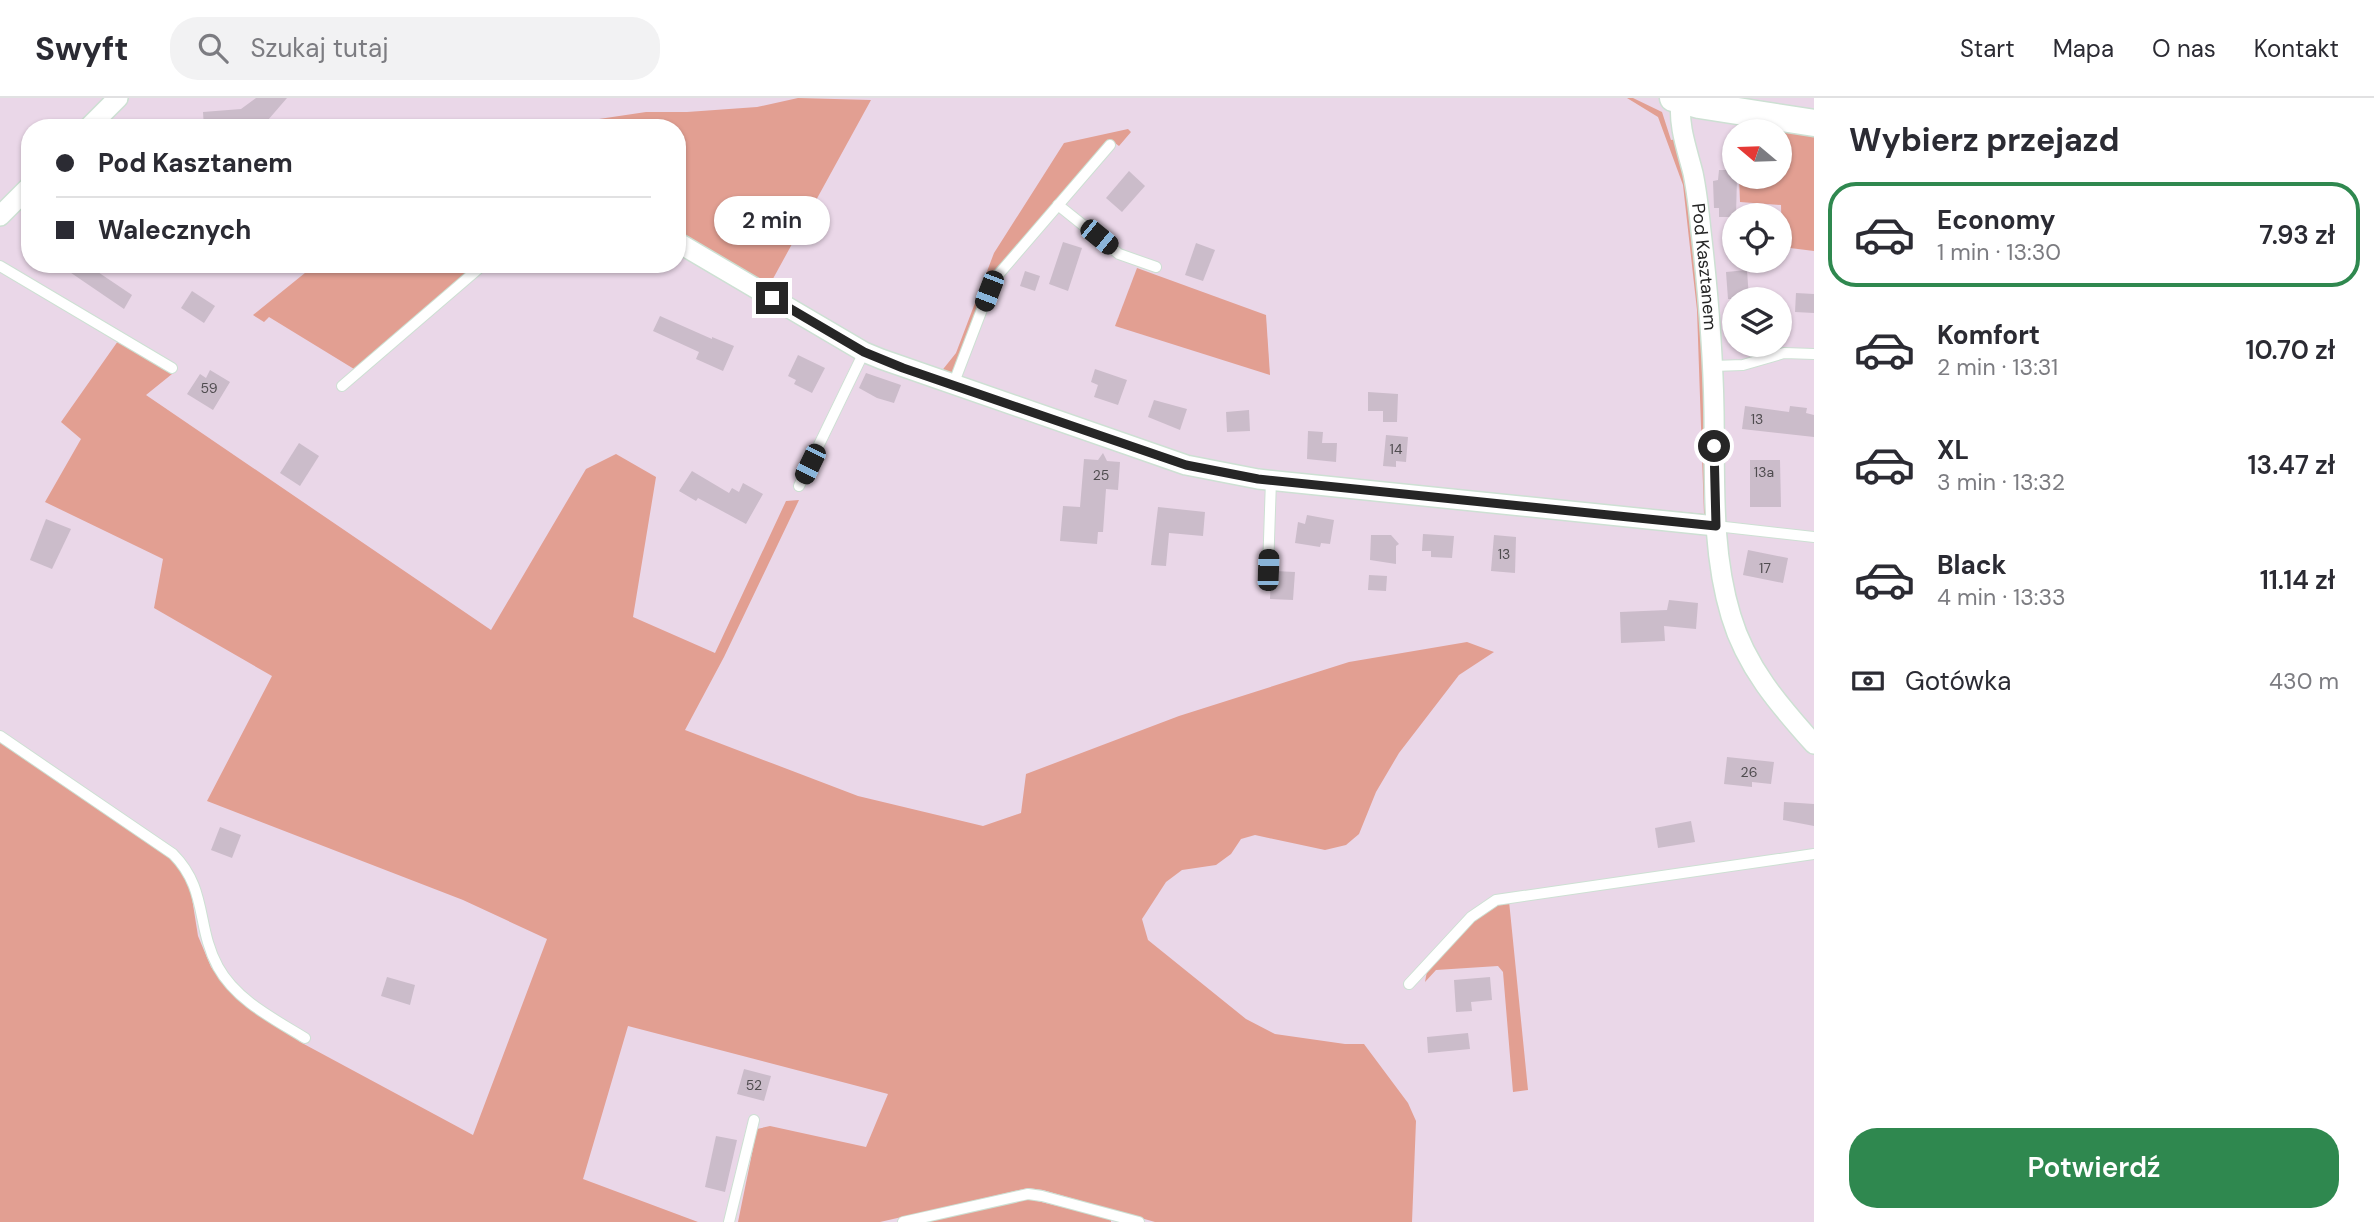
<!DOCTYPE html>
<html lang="pl">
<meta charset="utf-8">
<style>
body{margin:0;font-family:"DM Sans",sans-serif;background:#f2f2f3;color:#2b2b33;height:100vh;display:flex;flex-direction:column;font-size:26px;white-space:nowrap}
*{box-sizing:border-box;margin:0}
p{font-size:23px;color:#7c7c81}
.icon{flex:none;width:38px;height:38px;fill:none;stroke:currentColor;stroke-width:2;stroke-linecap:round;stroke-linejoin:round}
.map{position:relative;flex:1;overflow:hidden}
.sheet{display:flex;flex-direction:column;background:#fff;width:560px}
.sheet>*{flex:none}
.banner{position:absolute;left:21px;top:21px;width:665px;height:154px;border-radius:28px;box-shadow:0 2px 5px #0004;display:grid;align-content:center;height:154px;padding:0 35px;background:#fff}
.needle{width:46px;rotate:289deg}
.fabs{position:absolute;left:1722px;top:21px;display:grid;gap:14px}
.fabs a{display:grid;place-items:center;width:70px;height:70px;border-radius:50%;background:#fff;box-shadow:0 2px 5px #0004;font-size:35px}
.end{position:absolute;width:32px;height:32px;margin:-16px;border:9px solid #262626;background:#fff;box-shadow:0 0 0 4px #fff}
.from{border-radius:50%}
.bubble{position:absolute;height:49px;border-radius:24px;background:#fff;box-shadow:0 2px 5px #0004;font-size:23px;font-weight:600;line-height:49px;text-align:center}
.car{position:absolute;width:21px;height:42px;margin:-21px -10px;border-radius:9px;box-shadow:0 0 5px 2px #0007;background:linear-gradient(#222 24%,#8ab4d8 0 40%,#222 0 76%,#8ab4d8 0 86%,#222 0)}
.banner b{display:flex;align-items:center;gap:24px;height:66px;font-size:26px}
.banner b+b{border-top:2px solid #e1e1e2}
.banner i{width:18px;height:18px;background:#2b2b33}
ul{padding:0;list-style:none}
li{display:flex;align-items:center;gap:21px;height:105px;margin:0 14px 10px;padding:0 21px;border:4px solid transparent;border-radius:28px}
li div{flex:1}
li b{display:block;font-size:26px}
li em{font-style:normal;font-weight:600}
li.active{border-color:#2f884f}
li>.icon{width:63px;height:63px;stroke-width:1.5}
h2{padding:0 35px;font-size:32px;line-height:84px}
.pay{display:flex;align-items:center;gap:18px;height:77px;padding:0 35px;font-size:26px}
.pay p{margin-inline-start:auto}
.action{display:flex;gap:14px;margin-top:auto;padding:14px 35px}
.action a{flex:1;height:80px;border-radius:28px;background:#2f884f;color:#fff;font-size:28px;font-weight:600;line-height:80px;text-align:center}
header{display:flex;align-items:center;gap:42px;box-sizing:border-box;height:98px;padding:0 35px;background:#fff;border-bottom:2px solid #e1e1e2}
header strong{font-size:33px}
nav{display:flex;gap:38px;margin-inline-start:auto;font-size:24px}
.search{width:490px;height:63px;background:#f2f2f3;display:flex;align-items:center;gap:18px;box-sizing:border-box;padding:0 24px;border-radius:28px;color:#7c7c81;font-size:26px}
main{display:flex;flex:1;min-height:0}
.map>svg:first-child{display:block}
.green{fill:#e29f92}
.building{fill:#cbbcca}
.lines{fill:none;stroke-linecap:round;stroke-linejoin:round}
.lane-casing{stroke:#cde0d3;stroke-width:12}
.street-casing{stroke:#cde0d3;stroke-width:22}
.secondary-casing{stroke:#cde0d3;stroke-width:29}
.lane{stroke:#fff;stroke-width:10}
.street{stroke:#fff;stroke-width:19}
.secondary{stroke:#fff;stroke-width:26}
.route{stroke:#262626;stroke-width:9}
.labels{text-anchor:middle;stroke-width:5;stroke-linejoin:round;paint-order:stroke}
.number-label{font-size:14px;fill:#4f4c4f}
.street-label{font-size:18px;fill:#262626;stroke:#fff}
</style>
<header>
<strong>Swyft</strong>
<div class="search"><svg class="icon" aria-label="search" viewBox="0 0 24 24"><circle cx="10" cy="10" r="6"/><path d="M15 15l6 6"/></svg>Szukaj tutaj</div>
<nav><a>Start</a><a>Mapa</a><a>O nas</a><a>Kontakt</a></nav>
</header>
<main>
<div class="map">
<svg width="1814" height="1124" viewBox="0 0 1814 1124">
<rect width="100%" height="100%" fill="#ead7e8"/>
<g class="green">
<path d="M798 0 871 2 769 188 868 246 940 275 956 255 994 155 1064 45 1128 31 1131 34 1119 48 1111 42 994 175 985 188 956 268 952 275 946 278 867 249 677 139V30H576L599 21 646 14H687L757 9Z"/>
<path d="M1627 0H1633L1662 14 1671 42 1677 41C1709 164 1705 294 1707 420L1425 389 1704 416 1697 212 1683 87 1658 19Z"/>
<path d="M1737 29 1747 31 1748 29 1814 38V153L1782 149 1781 107 1740 104 1739 79H1780V33H1738Z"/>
<path d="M316 166H479L354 271 269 219 264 224 253 217Z"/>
<path d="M1137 170 1266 217 1270 277 1115 228Z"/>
<path d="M118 243 172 276 146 297 491 532 586 371 616 356 656 379 633 519 715 555 786 403 799 402 724 559 685 632 858 698 983 728 1021 715 1026 676 1179 618 1349 564 1467 544 1494 554 1459 577 1399 655 1376 694 1359 736 1346 747 1325 752 1255 737 1241 741 1231 756 1216 767 1182 772 1166 784 1142 821 1148 842 1246 921 1275 936 1345 946H1364L1408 1005 1416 1023 1412 1124H1155L1043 1092 1028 1090 880 1124H738L757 1031 770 1028 866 1049 888 996 628 928 583 1081 698 1124H0V643L161 753 179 769 191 794 198 838 211 869 235 899 302 945 473 1037 547 841 463 802 207 703 272 578 154 510 163 461 45 404 81 341 61 324Z"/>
<path d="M1509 803 1528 992 1513 994 1503 874 1498 868 1436 872 1425 884 1428 868C1450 845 1475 809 1509 803Z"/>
<path d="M1029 1101 1111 1121V1124H927Z"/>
</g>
<g class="building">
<path d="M256 0H287L268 22 269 30H204L203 14 241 11Z"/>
<path d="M1719 72H1734V79H1737L1736 117 1734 119H1719V110H1714L1713 83 1718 82Z"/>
<path d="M1129 73 1145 88 1122 114 1106 100Z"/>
<path d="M1063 144 1082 150 1068 193 1049 186Z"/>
<path d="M1196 145 1215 152 1203 183 1185 177Z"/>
<path d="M58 166H86L132 197 124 211Z"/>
<path d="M1747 172 1749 201H1728L1726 174Z"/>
<path d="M1025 173 1040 178 1035 193 1020 188Z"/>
<path d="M192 193 215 208 204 225 181 210Z"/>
<path d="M1796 195 1814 196V215L1795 214Z"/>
<path d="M660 218 712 241V239L734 248 723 273 696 261 699 254 653 233Z"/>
<path d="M798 257 825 270 812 295 794 286 796 282 788 278Z"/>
<path d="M1095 271 1127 282 1118 307 1094 299 1098 287 1091 284Z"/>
<path d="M210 272 230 284 213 312 187 296 200 276 206 280Z"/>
<path d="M866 275 901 287 894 305 877 300 859 290Z"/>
<path d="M1368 294 1398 296 1397 324H1383V313H1368Z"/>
<path d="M1154 302 1187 311 1180 332 1148 319Z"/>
<path d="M1745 308 1789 314 1790 308 1807 310 1806 315 1814 317V339L1742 331Z"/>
<path d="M1249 312 1250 333 1227 334 1226 314Z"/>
<path d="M1308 333 1323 334 1322 345H1337L1336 364 1307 361Z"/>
<path d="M1386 337 1408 339 1406 364 1396 363V369L1383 368Z"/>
<path d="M299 345 319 358 300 388 280 375Z"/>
<path d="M1103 355 1107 363 1120 364 1118 392 1106 391 1103 434H1098L1097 446 1060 443 1063 408 1080 409 1084 361 1098 362Z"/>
<path d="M1750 362H1780L1781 409H1750Z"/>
<path d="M692 373 729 395 732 390 739 394 743 385 763 396 746 426 698 400 696 403 679 393Z"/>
<path d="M1158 409 1205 414 1203 438 1169 435 1166 468 1151 467Z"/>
<path d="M1307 417 1334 422 1330 446 1321 445 1320 449 1295 445 1298 424 1305 426Z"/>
<path d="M46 421 71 431 52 471 30 462Z"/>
<path d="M1423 436 1454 438 1452 460 1431 459V453H1422Z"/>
<path d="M1371 437H1391L1399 446 1396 448V466L1370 462Z"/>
<path d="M1494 437 1516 439 1515 475 1491 473Z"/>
<path d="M1748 452 1788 460 1783 485 1743 477Z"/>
<path d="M1275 473 1295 474 1293 502 1270 501 1271 479Z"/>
<path d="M1369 477 1387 478 1386 493 1368 492Z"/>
<path d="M1669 502 1698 505 1696 531 1664 528 1665 543 1621 545 1620 514 1667 512Z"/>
<path d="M1727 659 1774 664 1771 686 1752 684V689L1724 686Z"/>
<path d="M1784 704 1814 706V728L1783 722Z"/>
<path d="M1691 723 1695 744 1658 750 1655 730Z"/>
<path d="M220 729 241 737 232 760 211 752Z"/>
<path d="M387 879 415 887 410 907 381 898Z"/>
<path d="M1490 879 1492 902 1471 904 1472 913 1456 914 1454 882Z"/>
<path d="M1468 935 1470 951 1428 955 1427 939Z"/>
<path d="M744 971 771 978 764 1003 737 996Z"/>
<path d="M716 1038 737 1042 725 1094 705 1089Z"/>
</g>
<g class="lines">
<defs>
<g id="lane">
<path d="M1058 107 1119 156 1156 169"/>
<path d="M0 168 172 270"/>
<path d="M1713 268 1743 267 1784 255 1814 256"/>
<path d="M953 287 989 193 998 177 1110 47"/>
<path d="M342 288 484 166"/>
<path d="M799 388 864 254"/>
<path d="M1716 428 1814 439"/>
<path d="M1268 472 1271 382"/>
<path d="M0 638 173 756C208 791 196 829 218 869 236 902 274 921 305 940"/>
<path d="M1409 886 1471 819 1496 802 1814 756"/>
<path d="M729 1124 754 1022"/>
<path d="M903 1124 1028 1096 1042 1098 1139 1124"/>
</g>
<g id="street">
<path id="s1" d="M1681 3C1678 28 1687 51 1693 75 1697 94 1699 113 1701 133 1708 193 1713 253 1714 313 1715 381 1711 452 1731 518 1746 569 1779 607 1814 646"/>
<path d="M88 30 118 0"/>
<path d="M0 118 30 88"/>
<path d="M677 144 864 254 881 261 1186 367 1258 381 1716 428"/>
</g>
<path id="secondary" d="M1673 0 1699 7 1814 25"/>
</defs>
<use href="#lane" class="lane-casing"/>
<use href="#street" class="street-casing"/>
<use href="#secondary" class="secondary-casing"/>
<use href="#lane" class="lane"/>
<use href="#street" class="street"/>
<use href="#secondary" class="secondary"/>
</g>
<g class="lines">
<path class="route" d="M772 200 864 254 903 270 1186 367 1258 381 1716 428 1714 348"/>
</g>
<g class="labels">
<g class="number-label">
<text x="209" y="295">59</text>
<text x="1757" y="326">13</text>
<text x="1396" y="356">14</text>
<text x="1764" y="379">13a</text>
<text x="1101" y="382">25</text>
<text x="1504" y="461">13</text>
<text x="1765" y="475">17</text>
<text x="1749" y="679">26</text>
<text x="754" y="992">52</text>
</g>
<g class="street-label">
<text dy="6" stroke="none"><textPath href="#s1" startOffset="168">Pod Kasztanem</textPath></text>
</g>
</g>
</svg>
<div class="fabs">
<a><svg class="needle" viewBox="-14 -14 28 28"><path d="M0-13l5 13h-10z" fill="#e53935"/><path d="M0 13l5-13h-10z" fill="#7c7c81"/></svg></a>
<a><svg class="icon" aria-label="locate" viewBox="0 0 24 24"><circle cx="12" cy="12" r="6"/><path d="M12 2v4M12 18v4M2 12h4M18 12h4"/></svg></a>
<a><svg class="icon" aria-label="layers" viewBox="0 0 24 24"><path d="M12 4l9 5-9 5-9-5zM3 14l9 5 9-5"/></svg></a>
</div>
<i class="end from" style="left:1714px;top:348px"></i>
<i class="end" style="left:772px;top:200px"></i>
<div class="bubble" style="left:714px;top:98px;width:116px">2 min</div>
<i class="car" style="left:1099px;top:139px;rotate:129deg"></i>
<i class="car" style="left:989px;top:193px;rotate:201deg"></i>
<i class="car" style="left:810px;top:366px;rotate:206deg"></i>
<i class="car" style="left:1268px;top:472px;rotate:2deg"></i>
<div class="banner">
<b><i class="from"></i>Pod Kasztanem</b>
<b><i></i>Walecznych</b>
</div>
</div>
<section class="sheet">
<h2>Wybierz przejazd</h2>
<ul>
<li class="active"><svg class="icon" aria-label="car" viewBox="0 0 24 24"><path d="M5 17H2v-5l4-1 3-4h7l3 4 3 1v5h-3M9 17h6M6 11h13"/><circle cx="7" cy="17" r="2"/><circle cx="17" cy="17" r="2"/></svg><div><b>Economy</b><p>1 min · 13:30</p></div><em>7.93 zł</em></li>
<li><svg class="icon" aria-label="car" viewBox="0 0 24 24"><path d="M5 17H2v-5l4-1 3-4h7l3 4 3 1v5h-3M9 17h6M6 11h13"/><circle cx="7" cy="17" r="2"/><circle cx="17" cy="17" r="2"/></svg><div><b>Komfort</b><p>2 min · 13:31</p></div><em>10.70 zł</em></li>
<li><svg class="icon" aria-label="car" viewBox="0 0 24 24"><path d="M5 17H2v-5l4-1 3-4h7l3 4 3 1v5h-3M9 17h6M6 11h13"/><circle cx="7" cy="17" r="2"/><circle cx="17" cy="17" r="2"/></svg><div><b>XL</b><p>3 min · 13:32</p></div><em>13.47 zł</em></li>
<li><svg class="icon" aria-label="car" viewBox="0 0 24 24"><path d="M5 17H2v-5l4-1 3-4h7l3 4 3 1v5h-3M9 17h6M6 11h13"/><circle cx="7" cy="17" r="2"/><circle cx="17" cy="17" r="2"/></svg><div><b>Black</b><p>4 min · 13:33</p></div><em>11.14 zł</em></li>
</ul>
<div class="pay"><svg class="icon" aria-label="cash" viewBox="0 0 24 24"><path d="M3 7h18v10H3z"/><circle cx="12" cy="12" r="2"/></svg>Gotówka<p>430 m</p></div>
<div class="action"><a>Potwierdź</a></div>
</section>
</main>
